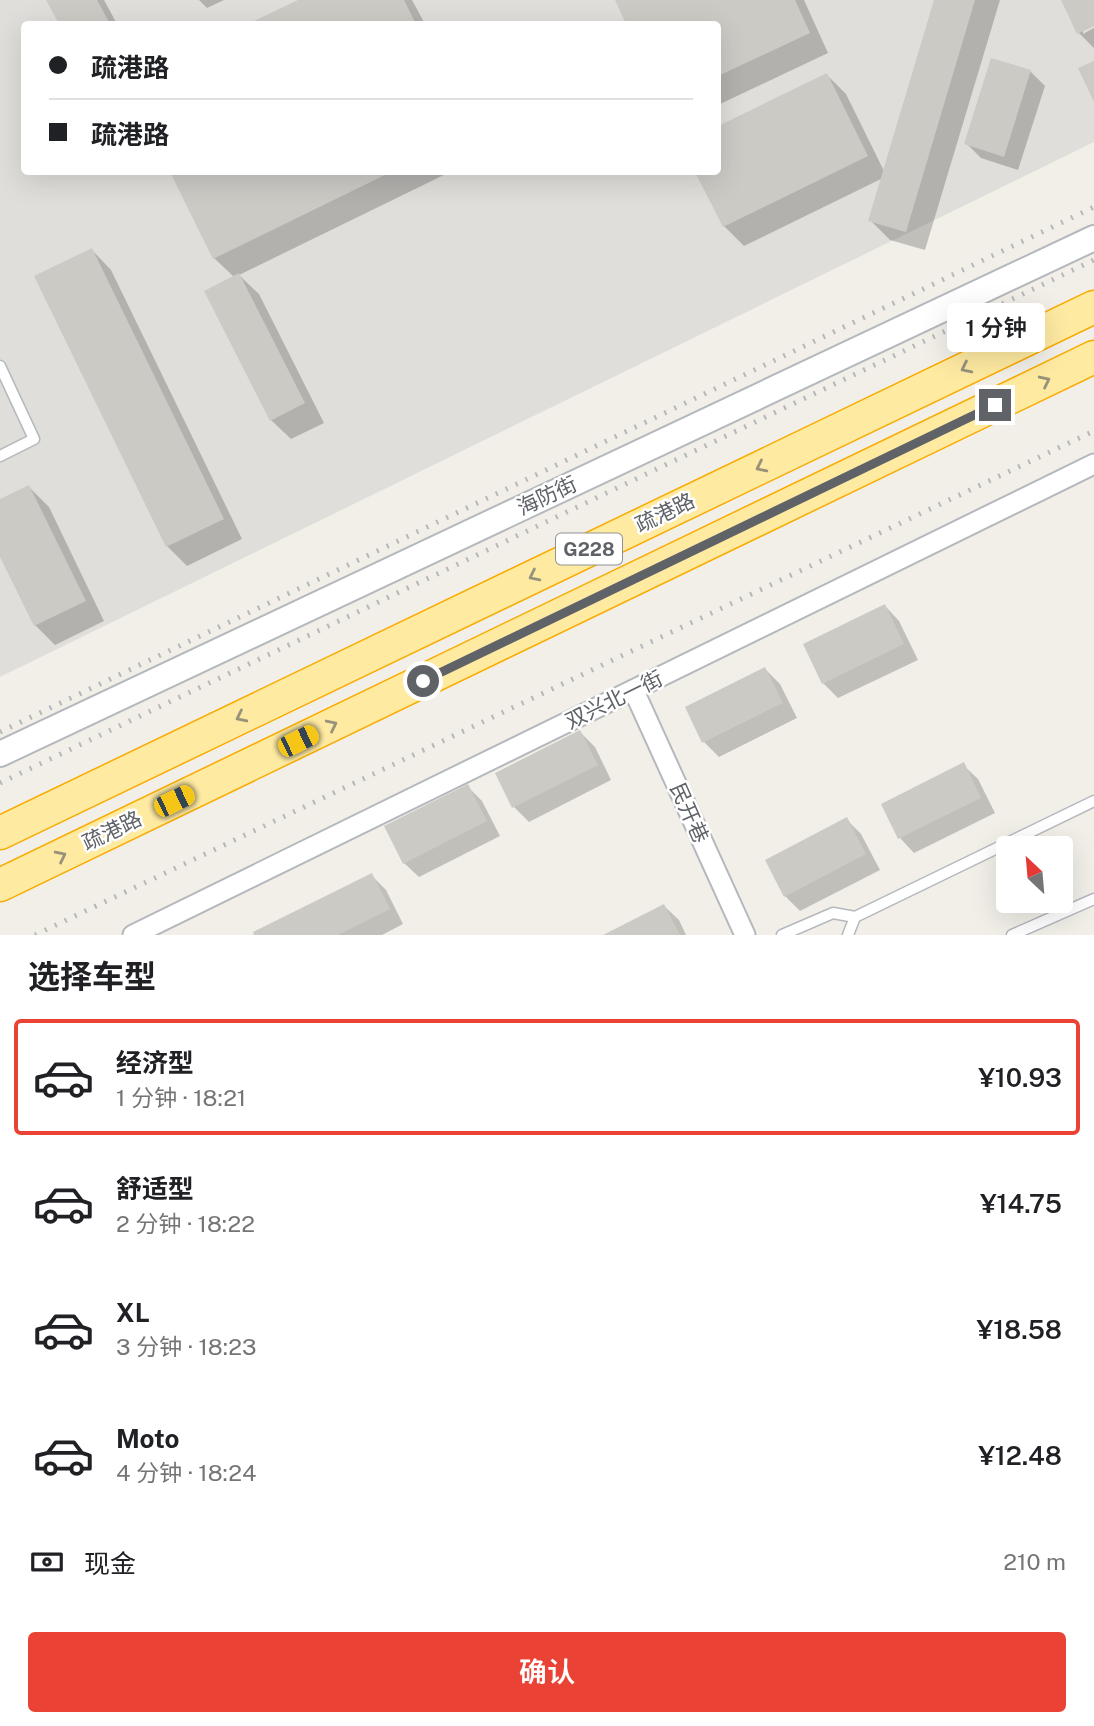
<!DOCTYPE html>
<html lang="zh">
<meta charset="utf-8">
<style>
body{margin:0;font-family:"Public Sans","Noto Sans SC",sans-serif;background:#f6f6f6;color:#202124;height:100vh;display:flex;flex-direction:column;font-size:26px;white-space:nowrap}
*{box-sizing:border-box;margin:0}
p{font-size:23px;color:#757577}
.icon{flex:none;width:38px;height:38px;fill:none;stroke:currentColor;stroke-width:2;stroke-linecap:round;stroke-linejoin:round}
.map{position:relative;height:935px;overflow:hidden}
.panel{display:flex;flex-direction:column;background:#fff;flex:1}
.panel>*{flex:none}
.hud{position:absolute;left:21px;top:21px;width:700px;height:154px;border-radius:7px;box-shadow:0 7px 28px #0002;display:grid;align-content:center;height:154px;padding:0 28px;background:#fff}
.needle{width:46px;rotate:334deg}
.controls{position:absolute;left:996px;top:836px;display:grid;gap:14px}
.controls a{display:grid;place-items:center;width:77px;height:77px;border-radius:7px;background:#fff;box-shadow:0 7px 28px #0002;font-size:35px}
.end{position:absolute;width:32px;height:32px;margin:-16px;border:9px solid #5f6368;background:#fff;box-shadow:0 0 0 4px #fff}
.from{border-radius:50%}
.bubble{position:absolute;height:49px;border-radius:7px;background:#fff;box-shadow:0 7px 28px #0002;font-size:23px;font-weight:600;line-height:49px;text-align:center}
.car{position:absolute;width:21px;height:42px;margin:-21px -10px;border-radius:9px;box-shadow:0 0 5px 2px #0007;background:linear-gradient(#f5c518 24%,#345 0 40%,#f5c518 0 76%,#345 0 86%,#f5c518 0)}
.hud b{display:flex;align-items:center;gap:24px;height:66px;font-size:26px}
.hud b+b{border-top:2px solid #e0e0e0}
.hud i{width:18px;height:18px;background:#202124}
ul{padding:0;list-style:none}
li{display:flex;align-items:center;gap:21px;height:116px;margin:0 14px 10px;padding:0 14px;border:4px solid transparent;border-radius:7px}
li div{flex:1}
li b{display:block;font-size:26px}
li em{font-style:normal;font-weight:600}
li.on{border-color:#ea4335}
li>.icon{width:63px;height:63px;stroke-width:1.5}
h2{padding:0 28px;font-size:32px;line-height:84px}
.pay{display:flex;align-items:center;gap:18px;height:77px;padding:0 28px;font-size:26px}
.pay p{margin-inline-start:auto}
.cta{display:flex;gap:14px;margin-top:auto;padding:14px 28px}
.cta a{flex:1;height:80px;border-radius:7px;background:#ea4335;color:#fff;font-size:28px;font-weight:600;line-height:80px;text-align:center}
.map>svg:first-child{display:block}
.industrial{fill:#e0deda;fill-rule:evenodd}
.shadow{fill:#0003}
.building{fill:#cccac5}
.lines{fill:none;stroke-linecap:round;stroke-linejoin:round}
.service-casing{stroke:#b5b8bc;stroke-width:13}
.minor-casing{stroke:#b5b8bc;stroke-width:23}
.tertiary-casing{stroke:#b5b8bc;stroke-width:28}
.trunk-casing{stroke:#f9ab00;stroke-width:35}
.service{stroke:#fff;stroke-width:10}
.minor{stroke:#fff;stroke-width:19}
.tertiary{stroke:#fff;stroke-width:24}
.trunk{stroke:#feeaa1;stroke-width:32}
.rail{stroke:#b6b7b8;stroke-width:5;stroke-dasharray:2 9;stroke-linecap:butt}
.oneway{stroke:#97927c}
.route{stroke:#5f6368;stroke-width:9}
.labels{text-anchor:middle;stroke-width:5;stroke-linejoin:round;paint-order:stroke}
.shield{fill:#fff;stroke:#8f9295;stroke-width:2}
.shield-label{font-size:19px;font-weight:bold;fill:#5f6368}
.street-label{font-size:21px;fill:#5f6368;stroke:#fff}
</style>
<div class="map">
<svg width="1094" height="935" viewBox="0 0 1094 935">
<rect width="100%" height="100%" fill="#f1efe8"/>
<path class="industrial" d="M0 0H1094V142L0 677ZM24 24H718V172H24Z"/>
<g class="shadow">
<path d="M48 0H104L117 24H61Z"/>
<path d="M199 0H224L207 8Z"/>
<path d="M302 0H412L425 24H252Z"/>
<path d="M617 0H804L828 53 718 105V24H628Z"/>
<path d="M936 0H1000L925 250 890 240 870 220 883 178 744 246 724 226 697 172H718V128L827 75 846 94 885 173Z"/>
<path d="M1063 0H1094V25L1083 30V34L1094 28V48L1079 33Z"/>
<path d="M1030 71 1045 86 1018 170 981 158 966 143Z"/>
<path d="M172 172H450L239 275 259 294 324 423 291 439 271 420 234 277 214 258Z"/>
<path d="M92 250 111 270 242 539 187 566 167 546Z"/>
<path d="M29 487 49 507 104 621 55 645 35 625 0 553V501Z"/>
<path d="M885 606 899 621 918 660 838 698 823 683Z"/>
<path d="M765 669 780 684 797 718 719 757 704 742Z"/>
<path d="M580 732 595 747 611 780 529 822 514 807Z"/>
<path d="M963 765 978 779 995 813 914 853 900 838Z"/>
<path d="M467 786 482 801 500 836 419 877 404 863Z"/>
<path d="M846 819 861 834 880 870 800 911 785 896Z"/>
<path d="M371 875 386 890 403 924 382 935H256Z"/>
<path d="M664 906 679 920 686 935H607Z"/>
</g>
<g class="building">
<path d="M46 0H97L110 24H59Z"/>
<path d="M298 0H404L416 24H248Z"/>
<path d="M615 0H795L810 33 718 76V24H626Z"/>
<path d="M934 0H975L906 232 868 221Z"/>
<path d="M1061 0H1094V26L1077 34Z"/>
<path d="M991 58 1031 70 1004 157 964 144Z"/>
<path d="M1094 61V102L1078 68Z"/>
<path d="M827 73 868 156 723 227 695 172H718V126Z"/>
<path d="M170 172H391L213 259Z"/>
<path d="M92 248 224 519 166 547 34 276Z"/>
<path d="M239 273 305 403 270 421 204 291Z"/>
<path d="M29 485 86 601 34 626 0 557V499Z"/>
<path d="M885 604 904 644 822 684 803 644Z"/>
<path d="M765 667 783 703 702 743 685 707Z"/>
<path d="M580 730 598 765 512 808 495 773Z"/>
<path d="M964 762 981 798 898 839 881 804Z"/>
<path d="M468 784 487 821 403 864 384 826Z"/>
<path d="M847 817 866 854 784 897 765 860Z"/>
<path d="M372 873 390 909 338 935H254L253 932Z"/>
<path d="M664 904 680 935H603Z"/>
</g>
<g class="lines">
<defs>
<g id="service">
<path d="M0 366 34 439 0 456"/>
<path d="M782 935 833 913 855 917 1094 801"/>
<path d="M848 935 855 917"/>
<path d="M1012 935 1094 899"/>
</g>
<g id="minor">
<path d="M634 691 745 935"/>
<path d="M133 935 1094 464"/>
</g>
<path id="tertiary" d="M0 754 1094 238"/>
<g id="trunk">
<path d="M0 833 1094 307"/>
<path d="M0 885 1094 357"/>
</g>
</defs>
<use href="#service" class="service-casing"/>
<use href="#minor" class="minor-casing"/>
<use href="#tertiary" class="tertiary-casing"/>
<use href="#trunk" class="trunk-casing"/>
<use href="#service" class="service"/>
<use href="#minor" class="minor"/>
<use href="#tertiary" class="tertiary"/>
<use href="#trunk" class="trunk"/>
<g class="rail">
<path d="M0 732 1094 207"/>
<path d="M0 783 1094 260"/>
<path d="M35 935 1094 431"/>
</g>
</g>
<defs><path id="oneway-chevron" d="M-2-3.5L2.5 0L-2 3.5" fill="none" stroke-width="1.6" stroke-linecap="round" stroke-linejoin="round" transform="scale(1.75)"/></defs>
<g class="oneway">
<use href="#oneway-chevron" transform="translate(966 368) rotate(154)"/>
<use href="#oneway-chevron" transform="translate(1045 381) rotate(-26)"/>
<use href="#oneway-chevron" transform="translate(761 467) rotate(154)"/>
<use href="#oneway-chevron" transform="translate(534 576) rotate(154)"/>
<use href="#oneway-chevron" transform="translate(241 717) rotate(154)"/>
<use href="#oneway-chevron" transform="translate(332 725) rotate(-26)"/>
<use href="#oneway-chevron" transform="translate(61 856) rotate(-26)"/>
</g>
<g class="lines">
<path class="route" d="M423 681 995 405"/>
</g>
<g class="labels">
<rect class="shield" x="556" y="533.5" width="66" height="31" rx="5"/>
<g class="shield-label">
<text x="589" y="556">G228</text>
</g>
<g class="street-label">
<text transform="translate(547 496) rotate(-25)" y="7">海防街</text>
<text transform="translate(665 513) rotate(-26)" y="7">疏港路</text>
<text transform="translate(614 700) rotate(-26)" y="7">双兴北一街</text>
<text transform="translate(689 813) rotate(66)" y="7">民开巷</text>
<text transform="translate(112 831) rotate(-26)" y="7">疏港路</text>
</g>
</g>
</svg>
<div class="controls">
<a><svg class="needle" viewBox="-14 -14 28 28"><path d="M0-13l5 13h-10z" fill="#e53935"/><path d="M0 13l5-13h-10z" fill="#757577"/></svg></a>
</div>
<i class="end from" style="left:423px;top:681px"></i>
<i class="end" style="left:995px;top:405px"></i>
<div class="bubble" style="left:947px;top:303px;width:98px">1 分钟</div>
<i class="car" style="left:298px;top:741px;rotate:64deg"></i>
<i class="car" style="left:174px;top:801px;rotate:64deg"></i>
<div class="hud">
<b><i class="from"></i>疏港路</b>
<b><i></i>疏港路</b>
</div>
</div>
<section class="panel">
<h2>选择车型</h2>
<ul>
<li class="on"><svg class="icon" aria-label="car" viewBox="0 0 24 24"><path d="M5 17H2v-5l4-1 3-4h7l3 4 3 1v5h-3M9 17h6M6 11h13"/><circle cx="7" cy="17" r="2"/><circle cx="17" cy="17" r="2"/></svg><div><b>经济型</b><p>1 分钟 · 18:21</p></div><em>¥10.93</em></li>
<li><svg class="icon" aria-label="car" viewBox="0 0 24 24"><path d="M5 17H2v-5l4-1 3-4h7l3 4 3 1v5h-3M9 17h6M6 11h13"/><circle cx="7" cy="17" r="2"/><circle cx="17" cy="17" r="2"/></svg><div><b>舒适型</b><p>2 分钟 · 18:22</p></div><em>¥14.75</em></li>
<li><svg class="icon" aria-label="car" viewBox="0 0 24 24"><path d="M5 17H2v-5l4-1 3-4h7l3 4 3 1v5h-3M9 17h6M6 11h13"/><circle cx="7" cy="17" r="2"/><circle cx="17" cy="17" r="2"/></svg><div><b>XL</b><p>3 分钟 · 18:23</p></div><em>¥18.58</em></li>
<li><svg class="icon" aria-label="car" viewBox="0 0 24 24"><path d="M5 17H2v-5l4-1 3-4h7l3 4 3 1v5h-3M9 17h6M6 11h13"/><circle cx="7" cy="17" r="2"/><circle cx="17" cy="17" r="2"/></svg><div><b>Moto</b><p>4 分钟 · 18:24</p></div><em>¥12.48</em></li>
</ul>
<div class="pay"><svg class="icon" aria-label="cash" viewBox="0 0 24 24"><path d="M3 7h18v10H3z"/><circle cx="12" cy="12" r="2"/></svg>现金<p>210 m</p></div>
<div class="cta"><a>确认</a></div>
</section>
